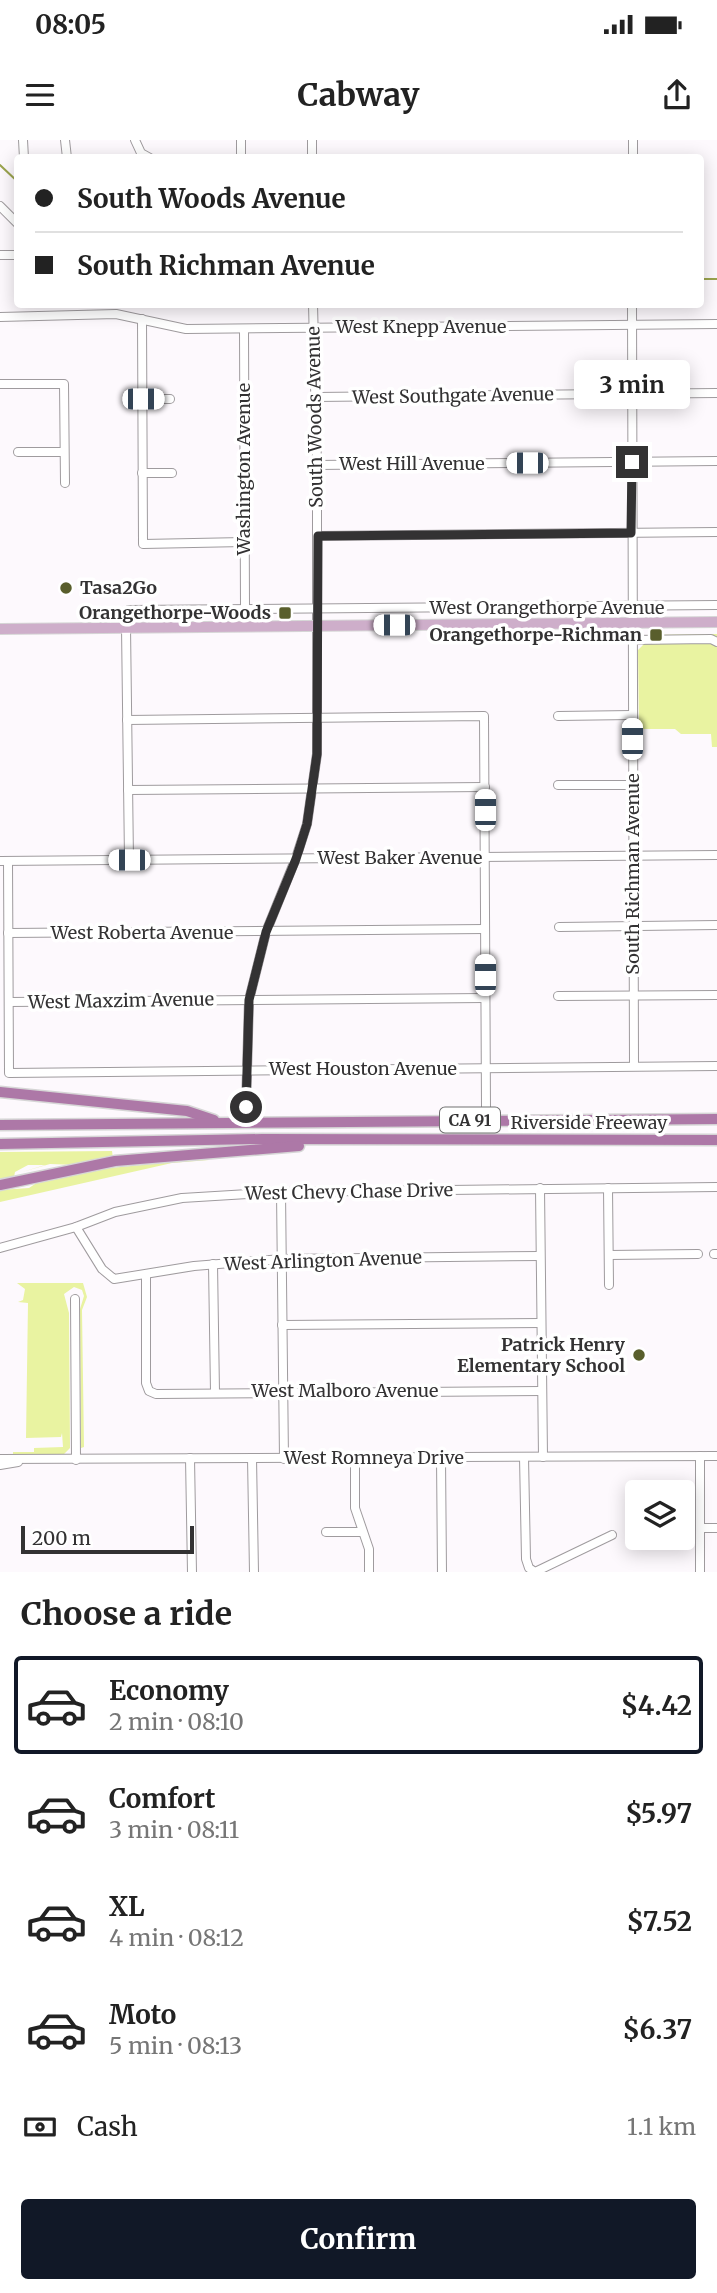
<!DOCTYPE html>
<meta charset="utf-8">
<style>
body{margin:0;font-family:Merriweather,serif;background:#f6f6f6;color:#222;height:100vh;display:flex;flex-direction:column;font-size:26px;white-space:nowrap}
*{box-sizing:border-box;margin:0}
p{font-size:23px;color:#767676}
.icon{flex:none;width:38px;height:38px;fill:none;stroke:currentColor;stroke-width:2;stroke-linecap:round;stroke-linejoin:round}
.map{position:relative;height:1432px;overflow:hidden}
.side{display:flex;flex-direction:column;background:#fff;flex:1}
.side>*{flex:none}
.guide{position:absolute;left:14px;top:14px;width:690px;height:154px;border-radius:7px;box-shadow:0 4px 18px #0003;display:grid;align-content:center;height:154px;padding:0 21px;background:#fff}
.fabs{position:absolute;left:625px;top:1340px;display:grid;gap:14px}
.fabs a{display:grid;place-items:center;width:70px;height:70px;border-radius:7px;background:#fff;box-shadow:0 4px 18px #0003;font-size:35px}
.scale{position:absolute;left:21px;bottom:18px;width:173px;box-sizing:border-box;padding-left:7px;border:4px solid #333233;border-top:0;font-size:19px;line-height:24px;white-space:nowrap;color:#333233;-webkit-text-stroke:5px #fff;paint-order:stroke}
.end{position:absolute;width:32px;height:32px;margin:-16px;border:9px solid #333233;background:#fff;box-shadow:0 0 0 4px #fff}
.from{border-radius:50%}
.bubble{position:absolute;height:49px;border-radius:7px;background:#fff;box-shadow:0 4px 18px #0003;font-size:23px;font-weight:700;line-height:49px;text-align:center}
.car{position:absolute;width:21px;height:42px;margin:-21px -10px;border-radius:9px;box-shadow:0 0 5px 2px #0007;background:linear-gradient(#fff 24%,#345 0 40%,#fff 0 76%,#345 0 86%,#fff 0)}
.guide b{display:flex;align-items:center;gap:24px;height:66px;font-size:26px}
.guide b+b{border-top:2px solid #e0e0e0}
.guide i{width:18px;height:18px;background:#222}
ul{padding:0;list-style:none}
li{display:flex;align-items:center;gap:21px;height:98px;margin:0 14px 10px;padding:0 7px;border:4px solid transparent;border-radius:7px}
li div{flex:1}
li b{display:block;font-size:26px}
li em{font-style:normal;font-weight:700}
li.current{border-color:#111827}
li>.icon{width:63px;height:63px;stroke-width:1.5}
h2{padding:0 21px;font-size:32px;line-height:84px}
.pay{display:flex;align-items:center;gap:18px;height:77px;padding:0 21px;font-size:26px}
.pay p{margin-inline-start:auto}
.action{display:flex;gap:14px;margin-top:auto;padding:14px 21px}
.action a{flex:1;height:80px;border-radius:7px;background:#111827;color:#fff;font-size:28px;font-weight:700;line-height:80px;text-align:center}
.status{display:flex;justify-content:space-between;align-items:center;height:49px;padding:0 35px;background:#fff;direction:ltr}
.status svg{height:19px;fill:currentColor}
header{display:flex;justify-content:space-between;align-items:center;height:91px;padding:0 21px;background:#fff;font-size:32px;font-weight:700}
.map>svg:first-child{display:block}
.green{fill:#e9f3a1}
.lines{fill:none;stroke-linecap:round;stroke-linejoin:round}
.stream{stroke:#9ba44e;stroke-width:2}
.minor-casing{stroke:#9f9b9e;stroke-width:10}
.major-casing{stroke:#d6d6d6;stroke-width:12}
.highway-casing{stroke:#d6d6d6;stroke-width:13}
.minor{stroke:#fff;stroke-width:8}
.major{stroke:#ceaeca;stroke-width:10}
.highway{stroke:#ad78a7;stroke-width:10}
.route{stroke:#333233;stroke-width:9}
.poi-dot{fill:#595e2c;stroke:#fff;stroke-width:2.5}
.labels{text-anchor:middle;stroke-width:7;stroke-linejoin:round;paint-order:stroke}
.shield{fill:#fff;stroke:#707070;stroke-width:2}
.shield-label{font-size:16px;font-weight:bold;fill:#333233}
.street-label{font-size:18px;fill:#333233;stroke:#fff}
.poi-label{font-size:18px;font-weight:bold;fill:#333233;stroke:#fff;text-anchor:end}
</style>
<div class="status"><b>08:05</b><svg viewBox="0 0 49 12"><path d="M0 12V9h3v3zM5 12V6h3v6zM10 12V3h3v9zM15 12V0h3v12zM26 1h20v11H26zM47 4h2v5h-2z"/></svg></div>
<header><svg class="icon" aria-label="menu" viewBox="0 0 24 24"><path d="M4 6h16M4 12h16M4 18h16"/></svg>Cabway<svg class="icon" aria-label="share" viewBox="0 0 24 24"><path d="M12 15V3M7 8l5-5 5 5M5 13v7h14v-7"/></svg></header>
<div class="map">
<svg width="717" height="1432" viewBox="0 0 717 1432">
<rect width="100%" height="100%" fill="#fdf9fd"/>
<g class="green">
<path d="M717 494V607H712L711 594H681L675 589H639L638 510 643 505V495Z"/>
<path d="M112 1011 113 1018 76 1025 50 1024 22 1032 45 1025H28L15 1032 14 1037 0 1040V1012Z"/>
<path d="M206 1019 209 1020 172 1023 0 1062V1050L29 1048 38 1042 99 1029Z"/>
<path d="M17 1143H83L87 1157 82 1170 84 1307 81 1308 80 1169 84 1156 82 1150 74 1147 64 1154 69 1173 70 1308 64 1314 13 1315V1312H34V1308L63 1307 62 1293 61 1297 26 1298 28 1163 18 1162 23 1160 25 1149Z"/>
</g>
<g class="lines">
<g class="stream">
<path d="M0 25 18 42"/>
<path d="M700 139H717"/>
</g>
<defs>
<g id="minor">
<path d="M23 0 24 18"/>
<path d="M65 0 67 18"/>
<path d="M135 0 141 13 150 18"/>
<path d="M241 18V0"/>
<path d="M312 18V0"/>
<path d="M633 18V0"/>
<path d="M0 66 18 84"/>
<path d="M0 115H18"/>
<path d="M632 164 634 926"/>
<path d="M0 177 116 174 186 189 717 184"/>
<path d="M142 179 143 404 244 402"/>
<path d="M244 189 245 469"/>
<path d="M0 244H64L65 343"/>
<path d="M315 257 717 253"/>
<path d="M143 259H170"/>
<path d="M18 312H64"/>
<path d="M317 325 717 321"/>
<path d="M142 333H172"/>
<path d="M318 396 717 392"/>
<path d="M632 500 711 499 717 502"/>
<path d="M558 576 632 575"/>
<path d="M127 580 484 576 486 967"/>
<path d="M558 645H632"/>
<path d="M128 650 485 647"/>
<path d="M129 720 126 487 129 470 717 465"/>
<path d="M0 721 717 715"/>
<path d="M8 721 9 933 717 926"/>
<path d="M559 787 717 785"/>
<path d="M8 793 485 789"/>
<path d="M558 856 717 855"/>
<path d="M9 862 485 858"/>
<path d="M246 967 249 860 266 792 296 718 307 684 317 614V325L313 164"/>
<path d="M540 1048 543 1317"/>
<path d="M608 1048 609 1145"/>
<path d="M281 1052 284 1319"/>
<path d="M76 1087 102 1129 114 1139 194 1126 282 1119 540 1116"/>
<path d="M0 1108 76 1087 115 1072 182 1058 281 1052 717 1047"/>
<path d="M714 1114H717"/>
<path d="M609 1115 698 1114"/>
<path d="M213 1124 215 1252"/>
<path d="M146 1136V1243L149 1251 156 1254 542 1251"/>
<path d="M75 1159 76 1320"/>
<path d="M282 1185 541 1183"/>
<path d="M700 1316V1432"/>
<path d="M524 1317 526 1419 529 1428 535 1432 612 1395"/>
<path d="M190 1318 192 1432"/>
<path d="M252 1318 254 1432"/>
<path d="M355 1318V1368L369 1409V1432"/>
<path d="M441 1318 442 1432"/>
<path d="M0 1319 717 1316"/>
<path d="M0 1325 18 1322"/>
<path d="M700 1388H717"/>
<path d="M326 1392H361"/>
</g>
<path id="major" d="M0 489 717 482"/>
<g id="highway">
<path d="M0 952 187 971 214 980"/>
<path d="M0 985 717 979"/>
<path d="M0 1004 262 999 717 1000"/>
<path d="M0 1045 115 1021 299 1006"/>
</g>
</defs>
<use href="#minor" class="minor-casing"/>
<use href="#major" class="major-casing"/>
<use href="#highway" class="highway-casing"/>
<use href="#minor" class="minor"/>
<use href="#major" class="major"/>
<use href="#highway" class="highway"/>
</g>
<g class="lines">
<path class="route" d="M246 967 249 860 266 792 296 719 307 684 317 614 318 396 631 393 632 322"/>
</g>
<g class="poi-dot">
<circle cx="66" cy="448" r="7"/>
<rect x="278" y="466" width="14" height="14" rx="3.5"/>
<rect x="649" y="488" width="14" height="14" rx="3.5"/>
<circle cx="639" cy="1215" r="7"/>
</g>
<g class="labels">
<rect class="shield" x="440" y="967.5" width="60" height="25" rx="5"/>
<g class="shield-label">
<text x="470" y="986">CA 91</text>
</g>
<g class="street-label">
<text x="421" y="193">West Knepp Avenue</text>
<text transform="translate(453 256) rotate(-1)" y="6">West Southgate Avenue</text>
<text transform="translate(315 277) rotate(-91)" y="6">South Woods Avenue</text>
<text x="412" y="330">West Hill Avenue</text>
<text transform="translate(244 329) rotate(-90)" y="6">Washington Avenue</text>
<text x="547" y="474">West Orangethorpe Avenue</text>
<text x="400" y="724">West Baker Avenue</text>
<text transform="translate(633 734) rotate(-90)" y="6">South Richman Avenue</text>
<text x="142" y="799">West Roberta Avenue</text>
<text transform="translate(121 861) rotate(-1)" y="6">West Maxzim Avenue</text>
<text x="363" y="935">West Houston Avenue</text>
<text x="589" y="989">Riverside Freeway</text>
<text transform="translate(349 1052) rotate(-1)" y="6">West Chevy Chase Drive</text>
<text transform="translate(323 1121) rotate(-2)" y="6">West Arlington Avenue</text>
<text x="345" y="1257">West Malboro Avenue</text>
<text x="374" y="1324">West Romneya Drive</text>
</g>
<g class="poi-label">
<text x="80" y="454" text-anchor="start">Tasa2Go</text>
<text x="271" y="479">Orangethorpe-Woods</text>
<text x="642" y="501">Orangethorpe-Richman</text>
<text x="625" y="1211">Patrick Henry<tspan x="625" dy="21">Elementary School</tspan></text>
</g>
</g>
</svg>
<div class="fabs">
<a><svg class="icon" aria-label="layers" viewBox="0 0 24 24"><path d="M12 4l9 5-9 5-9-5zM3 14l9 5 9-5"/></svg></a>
</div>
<div class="scale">200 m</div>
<i class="end from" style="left:246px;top:967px"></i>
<i class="end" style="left:632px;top:322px"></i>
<div class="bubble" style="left:574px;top:220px;width:116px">3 min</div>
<i class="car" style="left:143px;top:259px;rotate:90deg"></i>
<i class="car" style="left:527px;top:323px;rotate:270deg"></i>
<i class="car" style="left:394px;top:485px;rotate:270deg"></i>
<i class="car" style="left:632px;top:599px;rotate:0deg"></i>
<i class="car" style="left:485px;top:670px;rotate:0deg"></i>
<i class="car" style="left:129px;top:720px;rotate:270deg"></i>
<i class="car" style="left:485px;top:835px;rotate:0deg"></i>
<div class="guide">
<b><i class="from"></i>South Woods Avenue</b>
<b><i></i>South Richman Avenue</b>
</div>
</div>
<section class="side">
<h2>Choose a ride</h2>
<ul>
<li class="current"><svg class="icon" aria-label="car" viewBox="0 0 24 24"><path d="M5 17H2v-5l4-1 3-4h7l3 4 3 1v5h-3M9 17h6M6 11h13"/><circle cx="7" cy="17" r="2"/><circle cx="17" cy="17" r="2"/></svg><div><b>Economy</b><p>2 min · 08:10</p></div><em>$4.42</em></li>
<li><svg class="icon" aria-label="car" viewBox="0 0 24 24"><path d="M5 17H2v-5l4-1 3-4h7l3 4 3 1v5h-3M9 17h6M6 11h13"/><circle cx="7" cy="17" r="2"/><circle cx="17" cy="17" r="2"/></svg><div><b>Comfort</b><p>3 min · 08:11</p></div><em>$5.97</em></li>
<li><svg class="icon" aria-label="car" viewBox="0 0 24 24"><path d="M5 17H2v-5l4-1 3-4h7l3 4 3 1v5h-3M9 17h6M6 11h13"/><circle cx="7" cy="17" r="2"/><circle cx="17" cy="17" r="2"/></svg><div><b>XL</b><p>4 min · 08:12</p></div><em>$7.52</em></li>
<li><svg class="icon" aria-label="car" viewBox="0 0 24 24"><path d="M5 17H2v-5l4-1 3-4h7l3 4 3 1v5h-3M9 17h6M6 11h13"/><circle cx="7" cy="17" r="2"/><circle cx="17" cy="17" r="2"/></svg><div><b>Moto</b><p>5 min · 08:13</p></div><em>$6.37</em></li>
</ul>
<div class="pay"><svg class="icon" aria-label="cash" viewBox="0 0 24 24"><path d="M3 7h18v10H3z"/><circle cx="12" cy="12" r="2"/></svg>Cash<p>1.1 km</p></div>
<div class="action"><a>Confirm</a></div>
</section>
